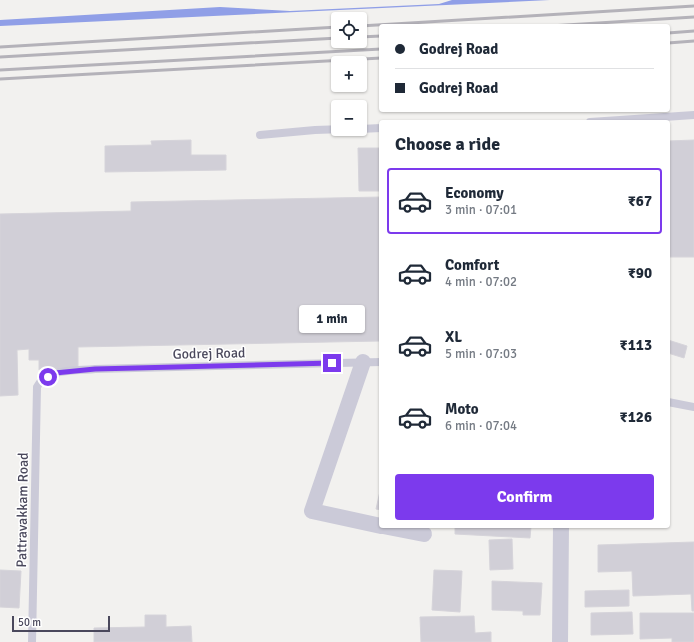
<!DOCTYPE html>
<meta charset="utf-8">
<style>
body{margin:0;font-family:Signika,sans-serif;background:#f6f6f7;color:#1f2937;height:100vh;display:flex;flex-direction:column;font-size:15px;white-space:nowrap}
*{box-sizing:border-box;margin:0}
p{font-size:13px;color:#747a83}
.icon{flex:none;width:22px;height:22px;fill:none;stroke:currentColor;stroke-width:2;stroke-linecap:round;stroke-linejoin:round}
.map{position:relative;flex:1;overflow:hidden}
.panel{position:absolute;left:379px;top:120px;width:291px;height:408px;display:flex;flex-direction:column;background:#fff;border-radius:4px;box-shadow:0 1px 3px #0004}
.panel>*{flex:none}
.banner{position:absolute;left:379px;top:24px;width:291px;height:88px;border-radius:4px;box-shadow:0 1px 3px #0004;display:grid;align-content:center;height:88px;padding:0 16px;background:#fff}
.buttons{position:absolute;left:331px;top:12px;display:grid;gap:8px}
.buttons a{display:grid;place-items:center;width:36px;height:36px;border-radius:4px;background:#fff;box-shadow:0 1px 3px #0004;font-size:20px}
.scale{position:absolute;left:12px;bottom:10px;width:98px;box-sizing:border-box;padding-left:4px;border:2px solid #4a485c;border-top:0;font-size:11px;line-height:14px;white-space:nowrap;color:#4a485c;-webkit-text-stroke:3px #fff;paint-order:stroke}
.end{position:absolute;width:18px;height:18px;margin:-9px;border:5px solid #7c3aed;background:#fff;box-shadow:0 0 0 2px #fff}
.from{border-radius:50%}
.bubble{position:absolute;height:28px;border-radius:4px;background:#fff;box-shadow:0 1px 3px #0004;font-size:13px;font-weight:700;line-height:28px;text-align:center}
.banner b{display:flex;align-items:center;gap:14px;height:38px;font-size:15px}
.banner b+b{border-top:1px solid #e0e1e3}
.banner i{width:10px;height:10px;background:#1f2937}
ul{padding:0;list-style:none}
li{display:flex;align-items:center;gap:12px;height:66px;margin:0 8px 6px;padding:0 8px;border:2px solid transparent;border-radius:4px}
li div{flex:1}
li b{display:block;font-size:15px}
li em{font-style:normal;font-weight:700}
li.selected{border-color:#7c3aed}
li>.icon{width:36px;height:36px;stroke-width:1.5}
h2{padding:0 16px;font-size:18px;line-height:48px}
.cta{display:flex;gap:8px;margin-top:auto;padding:8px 16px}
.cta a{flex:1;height:46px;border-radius:4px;background:#7c3aed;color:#fff;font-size:16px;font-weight:700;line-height:46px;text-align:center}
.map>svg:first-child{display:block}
.water{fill:#909fe7}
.building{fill:#d1cfd7;stroke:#d6d4da}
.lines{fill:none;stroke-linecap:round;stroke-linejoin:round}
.lane{stroke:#cbcad8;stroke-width:8}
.street{stroke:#cbcad8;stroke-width:16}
.rail{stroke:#b4b2b9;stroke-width:3}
.route{stroke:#7c3aed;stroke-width:5}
.labels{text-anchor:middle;stroke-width:3;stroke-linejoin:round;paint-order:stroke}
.street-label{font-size:14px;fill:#4a485c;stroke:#fff}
</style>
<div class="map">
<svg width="694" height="642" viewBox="0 0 694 642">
<rect width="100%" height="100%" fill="#f2f1ef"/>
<path class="water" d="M452 0H550L0 26V20L220 7 290 11 439 4Z"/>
<g class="building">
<path d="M191 140V155H226V170L105 172V146L152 145 151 141Z"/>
<path d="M694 140V257H668V141Z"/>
<path d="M358 148H381V191H359Z"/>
<path d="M381 197V341L78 347V370H39V360H29V349L17 350 18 395 0 396V214L131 211V202Z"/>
<path d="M668 340 687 346 684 358 668 353Z"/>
<path d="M381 487V510L376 509Z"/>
<path d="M455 526H531L530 538 455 534Z"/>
<path d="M512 539 513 569 490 570 489 540Z"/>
<path d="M694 542V611H692L691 594 633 596 632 571 598 572V545Z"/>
<path d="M0 570 21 571 19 608 0 607Z"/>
<path d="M434 570 462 571 460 612 432 610Z"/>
<path d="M492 581 542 583 540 615H523V611L492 610Z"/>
<path d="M629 590V606L585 607V591Z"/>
<path d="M632 612 633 634 591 635V613Z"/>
<path d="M640 613H694V642H672V638L640 639Z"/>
<path d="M145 615H166V627L191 626 192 642H94V628L145 627Z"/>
<path d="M474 616 475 633 491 632V642H421L420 617Z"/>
</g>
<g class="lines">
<g class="lane">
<path d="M590 122 694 115"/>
<path d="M360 129 381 128"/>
<path d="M260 135 315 130 344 129"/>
<path d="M668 402 694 407"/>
<path d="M32 642 37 387C46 368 77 371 95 369L381 362"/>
</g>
<g class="street">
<path d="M363 362 312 511 381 526"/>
<path d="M383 526 424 534"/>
<path d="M560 642 561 526"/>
</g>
<g class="rail">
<path d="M360 26 694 6"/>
<path d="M550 26 694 17"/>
<path d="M668 33 694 31"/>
<path d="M360 37 381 36"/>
<path d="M668 43 694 41"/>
<path d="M0 47 338 27"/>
<path d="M0 57 338 38"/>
<path d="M0 70 381 49"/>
<path d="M0 79 381 58"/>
</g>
</g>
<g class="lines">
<path class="route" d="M48 377 55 373 95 369 332 363"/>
</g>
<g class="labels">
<g class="street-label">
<text transform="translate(209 353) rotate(-1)" y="5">Godrej Road</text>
<text transform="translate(22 510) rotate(-89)" y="5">Pattravakkam Road</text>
</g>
</g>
</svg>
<div class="buttons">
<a><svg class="icon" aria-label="locate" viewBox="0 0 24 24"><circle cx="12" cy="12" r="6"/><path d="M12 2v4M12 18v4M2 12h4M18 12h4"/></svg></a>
<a>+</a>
<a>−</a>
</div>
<div class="scale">50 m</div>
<i class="end from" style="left:48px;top:377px"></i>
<i class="end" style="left:332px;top:363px"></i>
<div class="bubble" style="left:299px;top:305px;width:66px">1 min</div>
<div class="banner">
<b><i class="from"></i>Godrej Road</b>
<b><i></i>Godrej Road</b>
</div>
<section class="panel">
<h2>Choose a ride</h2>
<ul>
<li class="selected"><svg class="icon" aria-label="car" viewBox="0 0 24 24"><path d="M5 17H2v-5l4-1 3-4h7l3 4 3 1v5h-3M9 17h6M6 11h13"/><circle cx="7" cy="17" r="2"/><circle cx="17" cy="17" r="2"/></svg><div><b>Economy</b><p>3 min · 07:01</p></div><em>₹67</em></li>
<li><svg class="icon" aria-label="car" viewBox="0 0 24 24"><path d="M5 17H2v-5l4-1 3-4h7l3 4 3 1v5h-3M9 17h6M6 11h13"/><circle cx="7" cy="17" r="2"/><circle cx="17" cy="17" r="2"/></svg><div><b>Comfort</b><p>4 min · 07:02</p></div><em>₹90</em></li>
<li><svg class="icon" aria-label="car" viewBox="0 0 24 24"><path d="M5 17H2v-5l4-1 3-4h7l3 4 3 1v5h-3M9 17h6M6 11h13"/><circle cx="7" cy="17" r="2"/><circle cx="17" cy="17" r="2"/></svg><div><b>XL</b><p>5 min · 07:03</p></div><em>₹113</em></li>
<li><svg class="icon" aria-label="car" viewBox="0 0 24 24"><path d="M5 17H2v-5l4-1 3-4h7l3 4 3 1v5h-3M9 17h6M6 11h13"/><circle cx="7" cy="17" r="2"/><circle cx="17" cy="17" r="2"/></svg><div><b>Moto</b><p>6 min · 07:04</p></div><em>₹126</em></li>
</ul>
<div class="cta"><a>Confirm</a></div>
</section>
</div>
